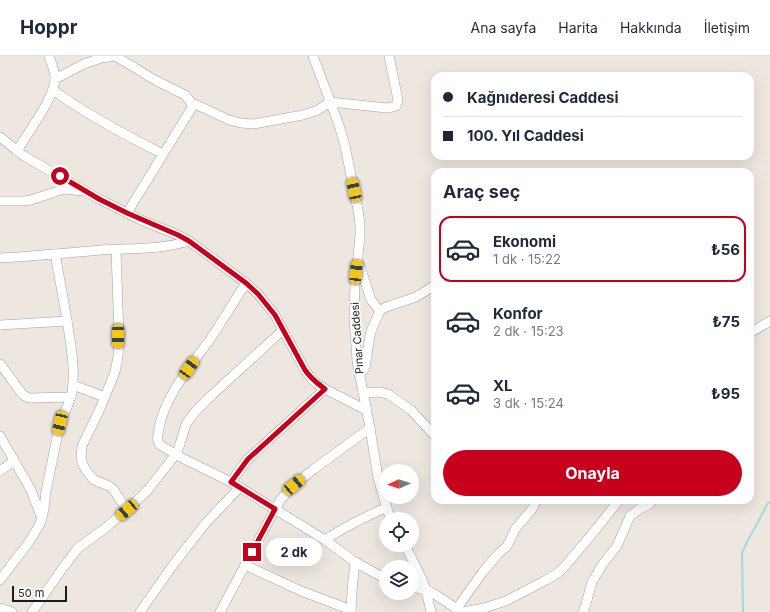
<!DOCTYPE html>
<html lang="tr">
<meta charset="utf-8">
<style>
body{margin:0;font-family:Inter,sans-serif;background:#f2f2f3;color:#1f2937;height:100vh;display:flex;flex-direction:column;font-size:15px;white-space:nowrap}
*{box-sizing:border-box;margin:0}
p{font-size:13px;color:#747a83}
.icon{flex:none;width:22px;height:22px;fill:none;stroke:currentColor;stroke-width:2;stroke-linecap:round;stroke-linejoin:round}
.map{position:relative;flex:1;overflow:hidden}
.sheet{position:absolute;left:431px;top:112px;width:323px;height:336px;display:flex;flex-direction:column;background:#fff;border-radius:12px;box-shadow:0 4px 16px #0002}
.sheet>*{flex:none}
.banner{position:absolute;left:431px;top:16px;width:323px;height:88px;border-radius:12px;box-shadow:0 4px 16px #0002;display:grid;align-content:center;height:88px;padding:0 12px;background:#fff}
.needle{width:26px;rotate:267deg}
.fabs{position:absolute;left:379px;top:408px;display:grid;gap:8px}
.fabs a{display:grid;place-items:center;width:40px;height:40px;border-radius:50%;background:#fff;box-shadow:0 4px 16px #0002;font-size:20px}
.scale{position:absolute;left:12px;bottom:10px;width:55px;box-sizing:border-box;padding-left:4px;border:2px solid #1b1b1b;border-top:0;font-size:11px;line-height:14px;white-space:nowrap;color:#1b1b1b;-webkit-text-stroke:3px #fff;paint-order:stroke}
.end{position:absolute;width:18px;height:18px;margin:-9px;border:5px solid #c7001c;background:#fff;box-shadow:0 0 0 2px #fff}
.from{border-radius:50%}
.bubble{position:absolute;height:28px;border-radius:14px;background:#fff;box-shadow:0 4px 16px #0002;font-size:13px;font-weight:700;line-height:28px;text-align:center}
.car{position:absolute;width:12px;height:24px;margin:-12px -6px;border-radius:5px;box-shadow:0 0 3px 1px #0007;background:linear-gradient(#f5c518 24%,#345 0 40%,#f5c518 0 76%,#345 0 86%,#f5c518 0)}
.banner b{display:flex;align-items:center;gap:14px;height:38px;font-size:15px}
.banner b+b{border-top:1px solid #e0e1e3}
.banner i{width:10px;height:10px;background:#1f2937}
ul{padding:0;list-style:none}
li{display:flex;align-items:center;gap:12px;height:66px;margin:0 8px 6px;padding:0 4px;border:2px solid transparent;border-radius:12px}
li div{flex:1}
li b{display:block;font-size:15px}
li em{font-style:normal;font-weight:700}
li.on{border-color:#c7001c}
li>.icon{width:36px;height:36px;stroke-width:1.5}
h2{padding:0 12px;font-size:18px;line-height:48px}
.primary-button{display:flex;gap:8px;margin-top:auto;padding:8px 12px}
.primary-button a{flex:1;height:46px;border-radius:24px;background:#c7001c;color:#fff;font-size:16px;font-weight:700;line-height:46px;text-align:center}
header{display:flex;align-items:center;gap:24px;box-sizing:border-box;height:56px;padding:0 20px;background:#fff;border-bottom:1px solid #e0e1e3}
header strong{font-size:19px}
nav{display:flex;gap:22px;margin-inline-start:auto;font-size:14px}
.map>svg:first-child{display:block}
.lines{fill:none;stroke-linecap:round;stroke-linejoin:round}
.stream{stroke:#9bdbe1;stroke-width:2}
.minor-casing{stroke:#a2a2a2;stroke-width:10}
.minor{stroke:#fff;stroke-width:9}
.route{stroke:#c7001c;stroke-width:5}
.labels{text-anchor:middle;stroke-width:3;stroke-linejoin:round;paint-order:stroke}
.street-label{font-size:11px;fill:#1b1b1b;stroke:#fff}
</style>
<header>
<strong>Hoppr</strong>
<nav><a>Ana sayfa</a><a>Harita</a><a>Hakkında</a><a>İletişim</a></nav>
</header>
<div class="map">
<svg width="770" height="556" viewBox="0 0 770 556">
<rect width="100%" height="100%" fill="#eee7df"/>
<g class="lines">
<path class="stream" d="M743 556 742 497 748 484 758 466 768 447 770 446"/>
<defs>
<g id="minor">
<path d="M313 0 339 69 345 90 358 154 360 169V180L355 229 354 261 357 305 370 372 378 422 388 456 392 463"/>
<path d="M55 23 84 8 101 2 115 0 155 24 185 39 190 45 192 48 191 53 127 157"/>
<path d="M53 34C87 59 125 79 163 98"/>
<path d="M192 48 197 49 229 64 241 67 253 68 303 59 318 54 330 46 387 52 392 51 396 50 398 44 389 0"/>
<path d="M0 81 24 100 99 143 141 164 178 179 189 185 246 227 258 238 275 259 283 274 305 314 310 321 316 327 325 333 366 354"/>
<path d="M17 95C27 78 54 42 55 24 56 17 51 7 49 0"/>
<path d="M0 145H24L31 144 64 133 83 135"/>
<path d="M116 194 119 280 118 301 115 316 99 355 82 390 81 402 83 409 88 417 94 424 109 430 113 433 127 454"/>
<path d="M0 202C34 200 67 197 101 194 130 192 160 194 189 185"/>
<path d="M358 206 361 213 371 244 380 255"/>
<path d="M246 227C235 244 224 262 213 279 193 308 166 337 159 372 158 378 156 384 160 389L182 402 231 426 325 484 355 506 386 523"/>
<path d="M0 269 67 265"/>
<path d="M750 277 770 265"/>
<path d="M0 308 23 339 29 342 71 341"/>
<path d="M359 319 365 312 370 279 373 270 380 255 386 251 416 241 435 229"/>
<path d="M73 329 105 341"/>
<path d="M363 337 379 336 388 338 411 354 435 380"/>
<path d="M0 380 31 434 42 463"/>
<path d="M0 415 14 405"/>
<path d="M231 426 248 403 325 333"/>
<path d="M325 484C344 471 365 461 387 451"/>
<path d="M405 489 422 523 426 534 431 556"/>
<path d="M245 509 301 535 351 554"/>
<path d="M0 524 29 486 40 468 44 453 46 435 60 367C64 356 70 347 72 336 75 316 72 296 69 277 65 251 60 225 55 198"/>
<path d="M412 531 426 534 433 537 457 553"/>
<path d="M0 552 12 556"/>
<path d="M32 556 62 513 78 492 104 473 127 454 147 435 176 398 180 388 186 368 194 357 212 339 283 274"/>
<path d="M140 556 173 509 205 468 240 431"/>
<path d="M220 556 266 470 281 443 294 429 314 413 370 372"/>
<path d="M351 556 352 535 355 506"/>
<path d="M457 556 458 551 482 517 498 498 507 490 516 472 532 453 537 444"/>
<path d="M463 556 484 552 506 545 546 524 558 517 565 510 593 477 619 444"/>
<path d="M583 556 586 548 592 526 602 509 617 490 630 460 641 452 648 449 653 444"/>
</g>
</defs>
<use href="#minor" class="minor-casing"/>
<use href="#minor" class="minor"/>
</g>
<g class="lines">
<path class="route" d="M60 120 99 143 127 157 178 179 189 185 246 227 258 238 275 259 305 314C311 323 317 327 325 333L248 403 231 426 275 453 252 496"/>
</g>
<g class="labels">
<g class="street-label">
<text transform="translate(357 282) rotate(-94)" y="4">Pınar Caddesi</text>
</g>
</g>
</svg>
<div class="fabs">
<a><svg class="needle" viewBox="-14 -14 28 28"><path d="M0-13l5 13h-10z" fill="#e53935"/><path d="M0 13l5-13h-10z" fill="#747a83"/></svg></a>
<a><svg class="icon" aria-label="locate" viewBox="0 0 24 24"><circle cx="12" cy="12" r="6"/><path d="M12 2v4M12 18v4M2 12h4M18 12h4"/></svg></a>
<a><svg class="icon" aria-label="layers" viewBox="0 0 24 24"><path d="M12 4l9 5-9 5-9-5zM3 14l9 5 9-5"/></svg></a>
</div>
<div class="scale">50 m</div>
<i class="end from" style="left:60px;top:120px"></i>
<i class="end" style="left:252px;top:496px"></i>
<div class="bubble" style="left:266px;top:482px;width:56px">2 dk</div>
<i class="car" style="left:354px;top:134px;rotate:348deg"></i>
<i class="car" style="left:356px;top:216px;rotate:6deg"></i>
<i class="car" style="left:118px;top:280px;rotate:180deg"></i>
<i class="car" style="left:189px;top:312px;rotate:35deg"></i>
<i class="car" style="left:60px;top:367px;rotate:193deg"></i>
<i class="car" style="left:294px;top:429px;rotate:50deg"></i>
<i class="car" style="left:127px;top:454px;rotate:230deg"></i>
<div class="banner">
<b><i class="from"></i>Kağnıderesi Caddesi</b>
<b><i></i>100. Yıl Caddesi</b>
</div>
<section class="sheet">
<h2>Araç seç</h2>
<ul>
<li class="on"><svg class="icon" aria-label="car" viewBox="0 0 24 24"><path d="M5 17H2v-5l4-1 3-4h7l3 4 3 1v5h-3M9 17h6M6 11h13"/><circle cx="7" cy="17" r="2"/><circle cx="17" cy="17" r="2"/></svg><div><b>Ekonomi</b><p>1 dk · 15:22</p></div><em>₺56</em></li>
<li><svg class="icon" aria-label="car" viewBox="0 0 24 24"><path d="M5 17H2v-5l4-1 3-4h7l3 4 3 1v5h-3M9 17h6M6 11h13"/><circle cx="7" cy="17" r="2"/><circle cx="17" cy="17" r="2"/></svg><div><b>Konfor</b><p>2 dk · 15:23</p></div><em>₺75</em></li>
<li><svg class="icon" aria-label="car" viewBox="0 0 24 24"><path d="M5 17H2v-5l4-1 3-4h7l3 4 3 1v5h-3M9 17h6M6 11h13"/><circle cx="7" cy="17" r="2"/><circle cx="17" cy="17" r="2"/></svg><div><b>XL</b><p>3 dk · 15:24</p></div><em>₺95</em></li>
</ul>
<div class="primary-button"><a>Onayla</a></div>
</section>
</div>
